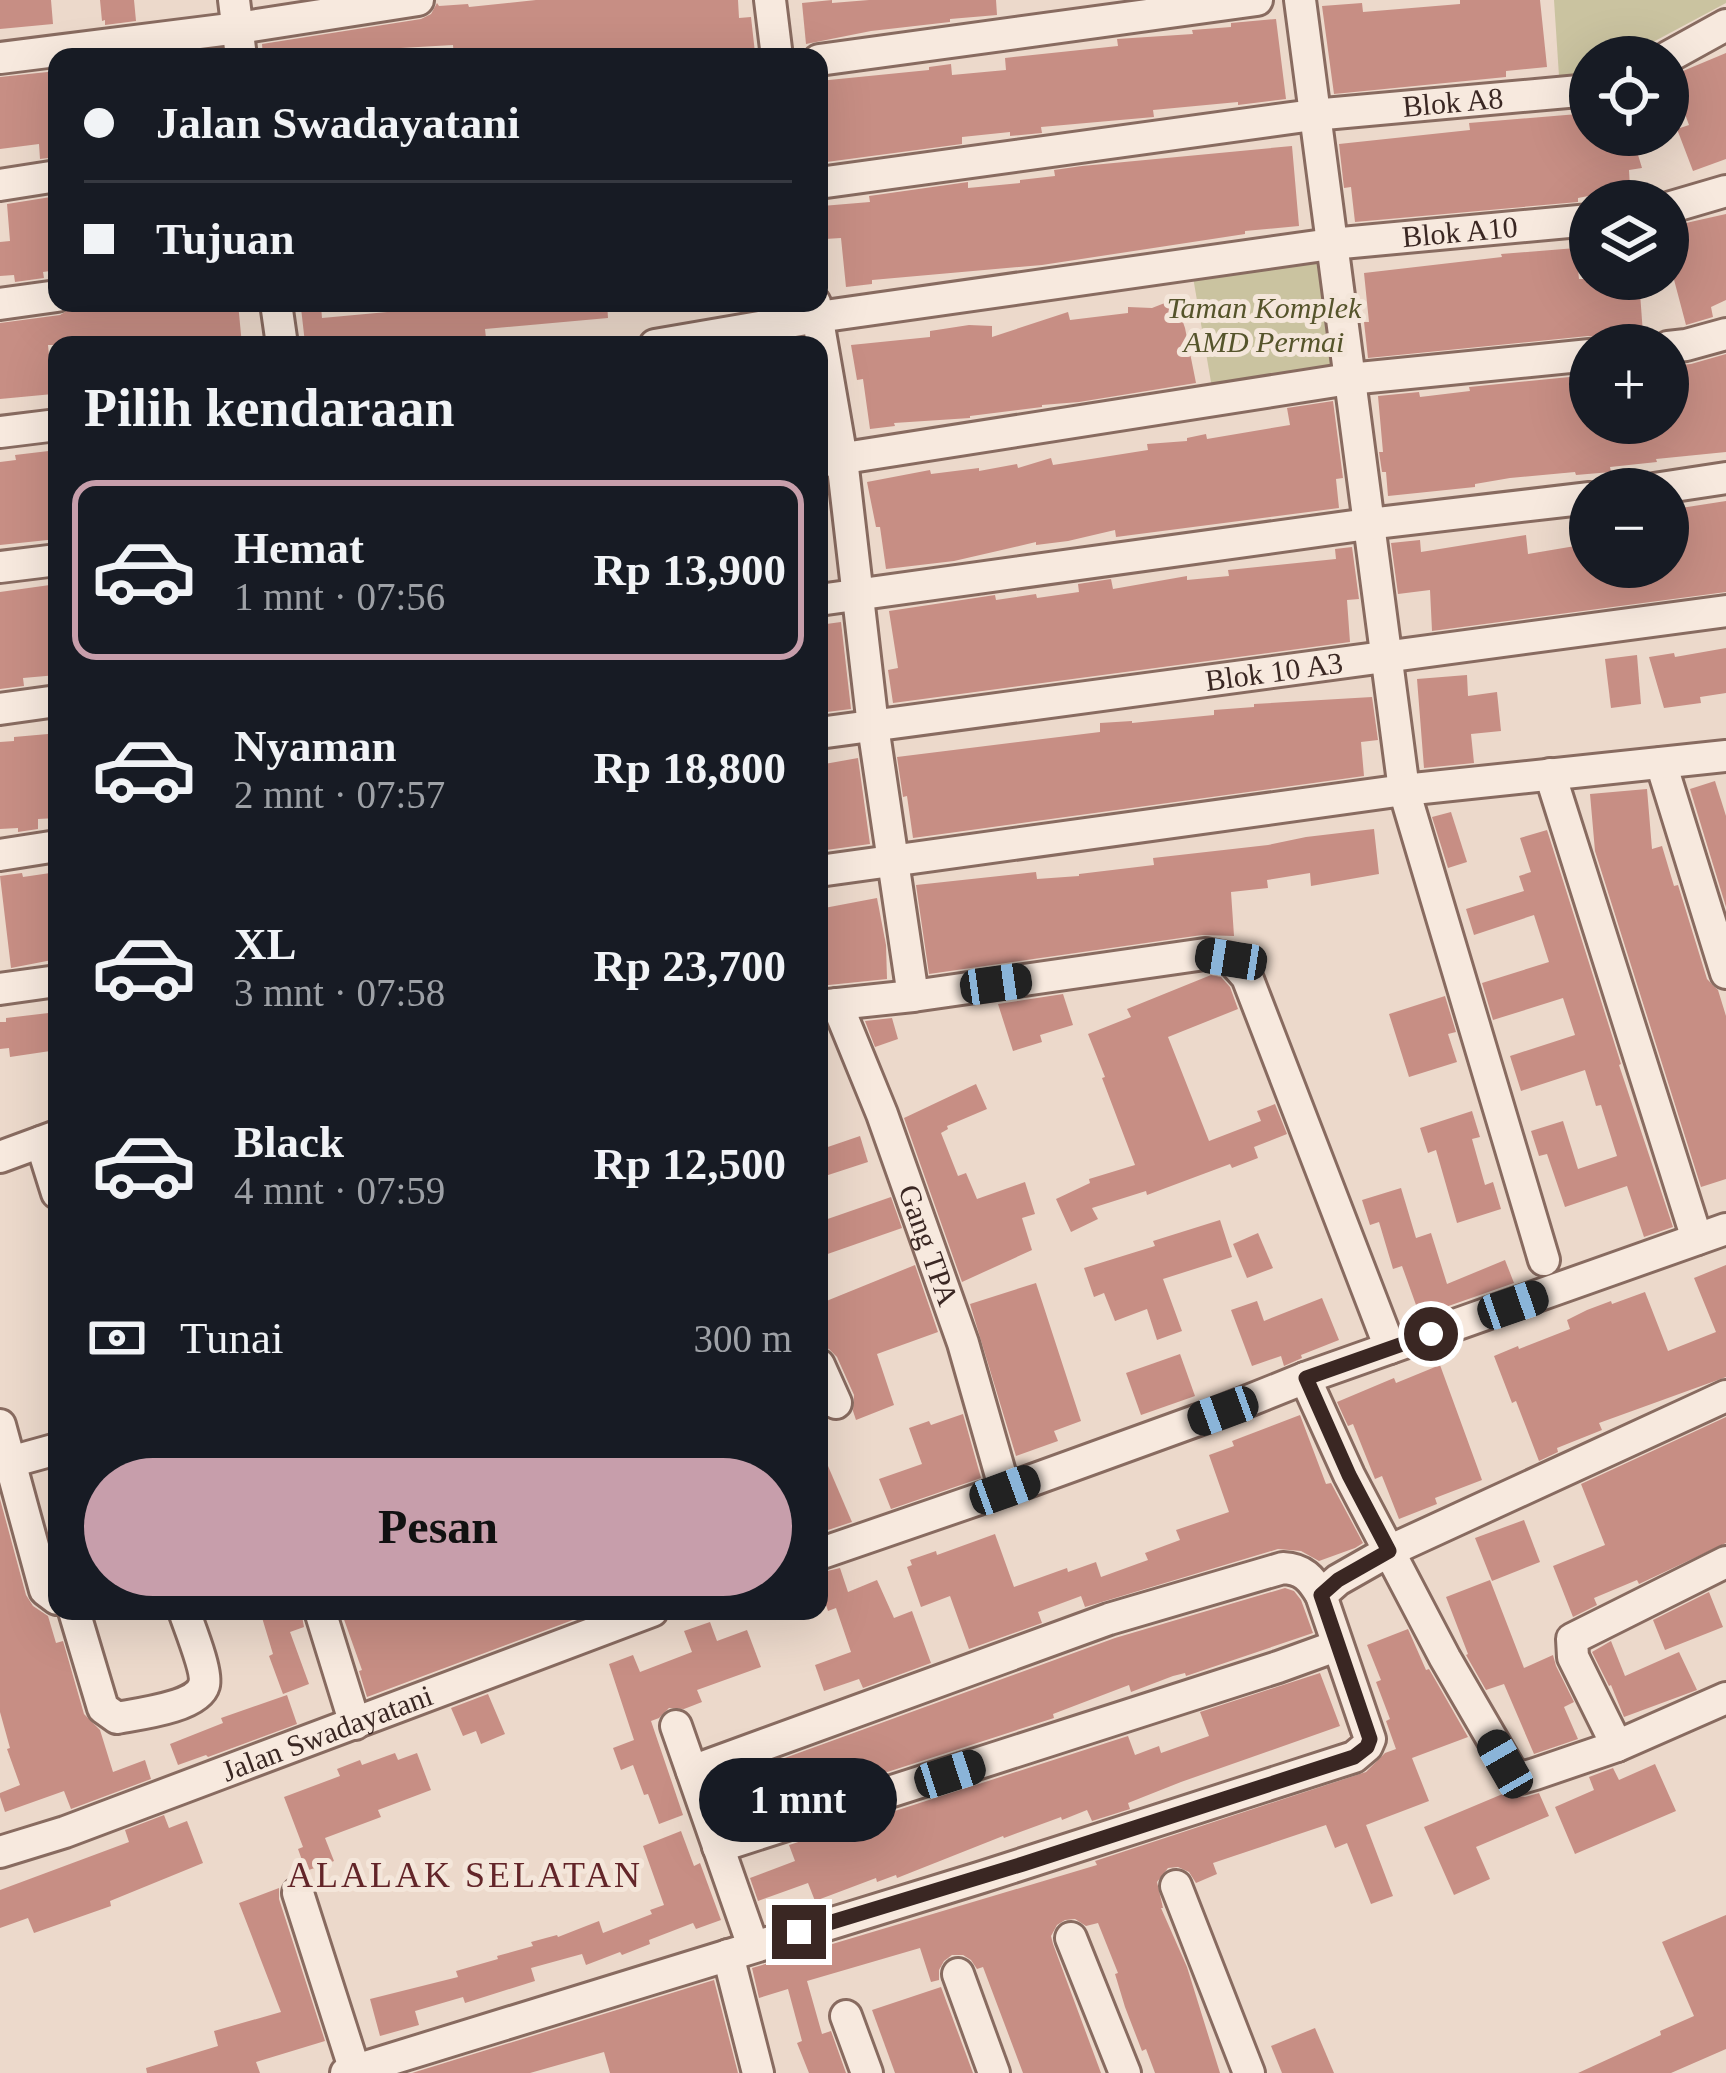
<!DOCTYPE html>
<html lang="id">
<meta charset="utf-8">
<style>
body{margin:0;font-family:"Times New Roman",serif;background:#20242c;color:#f1f3f6;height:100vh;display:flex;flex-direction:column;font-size:45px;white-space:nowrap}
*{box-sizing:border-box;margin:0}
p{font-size:39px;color:#9ea1a6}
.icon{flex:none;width:66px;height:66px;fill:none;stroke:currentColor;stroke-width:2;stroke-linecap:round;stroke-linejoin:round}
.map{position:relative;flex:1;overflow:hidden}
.sheet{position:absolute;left:48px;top:336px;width:780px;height:1284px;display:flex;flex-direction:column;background:#171b24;border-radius:24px;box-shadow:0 12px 48px #0002}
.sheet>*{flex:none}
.guide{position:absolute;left:48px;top:48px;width:780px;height:264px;border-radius:24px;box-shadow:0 12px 48px #0002;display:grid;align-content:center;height:264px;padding:0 36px;background:#171b24}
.fabs{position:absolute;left:1569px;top:36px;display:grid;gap:24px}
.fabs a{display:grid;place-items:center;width:120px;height:120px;border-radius:50%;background:#171b24;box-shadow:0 12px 48px #0002;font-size:60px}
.end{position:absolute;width:54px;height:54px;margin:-27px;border:15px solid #3a2723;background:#fff;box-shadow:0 0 0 6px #fff}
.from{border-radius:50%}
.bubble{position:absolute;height:84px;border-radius:42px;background:#171b24;box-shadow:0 12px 48px #0002;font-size:39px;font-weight:700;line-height:84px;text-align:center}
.car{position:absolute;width:36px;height:72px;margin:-36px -18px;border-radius:15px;box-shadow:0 0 9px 3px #0007;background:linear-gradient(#222 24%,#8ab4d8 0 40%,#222 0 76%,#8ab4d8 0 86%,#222 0)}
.guide b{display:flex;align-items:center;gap:42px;height:114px;font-size:45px}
.guide b+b{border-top:3px solid #363941}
.guide i{width:30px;height:30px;background:#f1f3f6}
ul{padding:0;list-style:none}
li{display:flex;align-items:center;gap:36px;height:180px;margin:0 24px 18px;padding:0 12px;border:6px solid transparent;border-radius:24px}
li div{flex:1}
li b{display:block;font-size:45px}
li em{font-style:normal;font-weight:700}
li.active{border-color:#c79eab}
li>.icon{width:108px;height:108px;stroke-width:1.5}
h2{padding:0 36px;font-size:54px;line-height:144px}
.pay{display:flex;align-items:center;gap:30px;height:132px;padding:0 36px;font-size:45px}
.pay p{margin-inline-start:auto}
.action{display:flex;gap:24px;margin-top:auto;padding:24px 36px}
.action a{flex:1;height:138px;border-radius:72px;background:#c79eab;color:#111;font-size:48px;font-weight:700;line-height:138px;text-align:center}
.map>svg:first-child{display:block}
.green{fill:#cac3a0}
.building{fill:#c78e84}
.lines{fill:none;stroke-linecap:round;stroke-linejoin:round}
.street-casing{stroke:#886b60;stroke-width:36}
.street{stroke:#f7e9de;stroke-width:30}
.route{stroke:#3a2723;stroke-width:15}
.labels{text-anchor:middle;stroke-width:10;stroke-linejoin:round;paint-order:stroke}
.street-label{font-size:30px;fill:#3a2723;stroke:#f4e6da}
.park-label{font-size:30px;font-style:italic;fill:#55542b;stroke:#f4e6da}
.quarter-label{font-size:36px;letter-spacing:3px;fill:#632529;stroke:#f4e6da}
</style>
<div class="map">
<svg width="1726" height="2073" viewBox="0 0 1726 2073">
<rect width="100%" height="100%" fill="#ecd9cb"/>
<g class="green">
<path d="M1554 0H1726V3L1625 57H1590V75L1559 76Z"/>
<path d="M1319 259 1332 374 1212 388 1193 277Z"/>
</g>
<g class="building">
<path d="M0 0H51L53 24 0 29Z"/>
<path d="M100 0H134L136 21 105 25V20L102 21Z"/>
<path d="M536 0H738L739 18 751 17 755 53 690 57H454L453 45 366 50 367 57H263L262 44 421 19 431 14 437 3 439 6 468 4 469 7Z"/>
<path d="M832 0V3L869 0H996L997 15 950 19V22L871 31 806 44 802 3Z"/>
<path d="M1460 0H1540L1547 67 1506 71V77L1334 94 1322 6 1362 3 1363 12 1460 4Z"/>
<path d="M1276 19 1286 99 1238 105V102L1153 110 1154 117 1041 127 1042 133 1010 136V132L962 137V144L819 163V81L929 70V67L951 64 952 75 1006 70 1005 58 1118 46 1117 39 1193 34 1192 30 1231 27V23Z"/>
<path d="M1726 53V159L1693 171 1677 129 1689 125 1671 76Z"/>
<path d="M57 71V157L40 159 39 144 0 149V77Z"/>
<path d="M1590 113V135H1632L1642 168 1629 170 1630 188 1578 198V202L1355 222 1351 187 1344 188 1339 144 1470 130 1469 123Z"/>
<path d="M1292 146 1299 226 1245 231V234L1042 265 872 280V284L846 287 841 238 825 239 822 206 870 202 869 196 968 182V188L1020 183V180L1055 176 1054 170 1082 166Z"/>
<path d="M57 196V270L43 272 44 278 15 282 14 275 0 276V242L10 241 7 204Z"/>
<path d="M1726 214V300L1711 307 1713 317 1686 325 1668 257V227Z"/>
<path d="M1576 248 1579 279H1639L1643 334 1599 338 1588 336 1368 358 1364 322H1369L1364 273 1502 257 1501 254Z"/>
<path d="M1175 299 1185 328 1196 383 1079 402 1042 405V407L970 416V418L894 423 895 426 870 429 863 379 857 380 851 345 930 337V331L969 325 992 326V337L1068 312 1070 320 1128 313V307L1152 308Z"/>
<path d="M138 303H238L242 345H48L53 394 0 399V323L60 315 72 308 89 307V309Z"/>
<path d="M408 303H607L608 318 485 329 486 338 402 345H339V339L305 343 301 308 321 306 322 318 409 310Z"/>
<path d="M1726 354V452L1656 459 1657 462 1610 467 1611 472 1576 475 1575 472 1510 478 1475 484V487L1388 496 1386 472H1382L1379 452H1383L1378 396 1419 392 1420 397 1470 391 1469 387 1590 375V423H1668V366L1691 364Z"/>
<path d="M1333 401 1343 478 1336 479 1339 508 1116 537 1115 530 1068 541 1036 545V542L954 561 886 569 880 527H876L867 482 930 470 931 474 979 468V471L1017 464 1018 468 1051 458 1053 465 1148 450 1147 444 1187 441V438L1206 434 1207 439 1290 425 1287 408Z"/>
<path d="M57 450V539L0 545V462L16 460 15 455Z"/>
<path d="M1726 501V592L1432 631 1430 590 1398 594 1391 543 1420 540 1421 552 1526 535 1528 554 1587 544 1590 567H1668V510Z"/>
<path d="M1352 547 1359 599 1347 600 1350 642 893 703 888 670 898 668 889 611 995 595 996 600 1036 594 1037 598 1079 592 1078 584 1111 579 1113 589 1187 576V580L1229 576 1228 570 1336 559 1335 549Z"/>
<path d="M57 584V675L23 678 24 686 0 689V592Z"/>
<path d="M841 622 851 709 819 713V625Z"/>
<path d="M1726 648V693L1700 697 1701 703 1664 708 1649 657 1674 653 1675 657Z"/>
<path d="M1637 655 1641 704 1611 708 1605 659Z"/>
<path d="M1467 675 1468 696 1497 692 1501 731 1471 734 1474 763 1424 768 1417 679Z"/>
<path d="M1372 697 1378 740 1361 742 1364 776 913 838 907 796 903 797 897 757 1100 732V723L1132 721V723L1214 715V710L1254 707V704Z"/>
<path d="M48 734 52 783H57V818L38 819V829L18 832V828L0 829V742L14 741V737Z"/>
<path d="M858 758 870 844 819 851V765Z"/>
<path d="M1715 781 1726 816V907L1690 789Z"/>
<path d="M1647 789 1652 849 1662 846 1674 886 1678 885 1707 979 1718 990 1726 1016V1179L1701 1187 1595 851 1590 794Z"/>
<path d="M1451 812 1467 862 1448 868 1432 817Z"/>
<path d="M1374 829 1379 874 1311 886 1310 873 1267 880 1268 888 1231 892 1234 936 1202 935 929 974 916 885 1036 872 1037 879 1079 876V874L1154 865 1153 858 1268 845 1306 837Z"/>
<path d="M1547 830 1621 1064 1619 1065 1673 1227 1644 1237 1627 1186 1565 1207 1547 1154 1539 1156 1531 1131 1563 1121 1578 1169 1617 1156 1601 1105 1596 1106 1585 1070 1521 1091 1510 1056 1575 1035 1563 998 1493 1020 1482 983 1549 962 1534 915 1474 935 1466 909 1524 891 1519 876 1531 872 1520 838Z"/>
<path d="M57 872V959L11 968 0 876 22 873 23 877Z"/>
<path d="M877 898 886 945 887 979 819 986V909Z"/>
<path d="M1211 975 1221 977 1230 987 1238 1009 1168 1037 1209 1141 1261 1121 1257 1111 1275 1104 1287 1134 1254 1147 1258 1158 1232 1168 1230 1164 1147 1195 1146 1191 1092 1208 1098 1219 1071 1232 1056 1199 1090 1183 1089 1179 1135 1165 1102 1078 1105 1077 1088 1034 1131 1017 1127 1009Z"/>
<path d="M1063 994 1073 1025 1040 1035 1042 1042 1013 1051 998 1004Z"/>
<path d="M1445 996 1456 1032 1448 1034 1457 1062 1409 1077 1389 1014Z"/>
<path d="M57 1012V1050L10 1057 9 1048 0 1049V1022H6V1018Z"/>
<path d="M892 1018 898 1039 875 1047 865 1021Z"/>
<path d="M976 1084 987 1109 947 1126 948 1129 941 1133 958 1176 966 1173 977 1199 1025 1182 1035 1214 1022 1218 1032 1250 962 1282 904 1118Z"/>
<path d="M1472 1111 1480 1137 1472 1139 1485 1185 1493 1182 1501 1209 1457 1223 1436 1150 1428 1153 1420 1128Z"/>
<path d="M860 1136 868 1162 819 1178V1150Z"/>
<path d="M1401 1188 1416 1238 1431 1233 1447 1284 1505 1260 1514 1283 1420 1316 1402 1266 1393 1269 1379 1222 1370 1225 1362 1200Z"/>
<path d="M891 1197 902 1228 819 1257V1222Z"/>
<path d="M1220 1220 1232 1257 1163 1279 1182 1331 1157 1340 1147 1309 1115 1321 1104 1293 1094 1297 1084 1268 1155 1246 1153 1241Z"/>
<path d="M1258 1233 1273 1268 1247 1278 1233 1244Z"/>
<path d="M915 1265 938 1332 877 1354 894 1405 856 1420 853 1411 854 1395 837 1357 829 1349 819 1346V1304Z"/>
<path d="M1726 1265V1377L1599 1423 1602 1430 1557 1448 1558 1452 1539 1461 1516 1401 1512 1403 1494 1356 1518 1346 1519 1349 1570 1329 1567 1320 1587 1310 1611 1301 1612 1304 1645 1292 1668 1351 1716 1332 1694 1278Z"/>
<path d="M1036 1283 1081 1421 1054 1431 1058 1441 1016 1456 970 1304Z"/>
<path d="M1322 1298 1339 1340 1301 1355 1302 1358 1284 1366 1281 1356 1252 1366 1231 1310 1257 1301 1264 1321Z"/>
<path d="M1180 1354 1195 1396 1141 1415 1126 1373Z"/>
<path d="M1440 1365 1482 1480 1435 1498 1437 1504 1399 1519 1382 1476 1375 1479 1353 1424 1348 1426 1337 1402 1394 1378 1396 1383Z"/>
<path d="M963 1414 981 1478 891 1509 879 1479 922 1464 909 1428 929 1421 931 1425Z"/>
<path d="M1300 1415 1326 1484 1331 1483 1363 1543 1355 1548 1319 1561 1301 1551 1278 1549 1085 1607 1081 1596 1038 1612 1042 1623 969 1649 950 1596 921 1607 907 1567 912 1565 910 1560 936 1551 937 1555 995 1534 1014 1587 1067 1568 1068 1572 1096 1562 1101 1577 1148 1560 1145 1553 1180 1540 1176 1530 1229 1512 1209 1455 1234 1446 1232 1441Z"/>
<path d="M1726 1417V1543L1639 1584 1637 1580 1594 1598 1597 1605 1573 1617 1553 1566 1605 1545 1581 1484Z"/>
<path d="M819 1445 852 1522 819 1533Z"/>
<path d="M0 1499 26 1595 33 1606 48 1616 56 1643 63 1641 84 1714 100 1730 113 1772 145 1760 151 1779 71 1809 64 1791 5 1812 0 1797V1793L20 1785 7 1749 10 1748 0 1712Z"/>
<path d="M1524 1520 1540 1562 1492 1581 1475 1538Z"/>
<path d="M840 1568 848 1592 877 1580 894 1618 912 1611 931 1663 863 1688 859 1679 824 1691 815 1665 851 1652 836 1608 828 1611 819 1584V1573Z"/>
<path d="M1490 1580 1524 1668 1553 1655 1556 1666 1574 1702 1564 1707 1578 1739 1534 1754 1504 1684 1486 1690 1466 1655 1468 1654 1446 1597Z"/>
<path d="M1285 1588 1294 1591 1301 1600 1313 1633 1186 1676 1185 1673 1173 1676 1131 1692 1129 1685 1053 1714 1054 1718 804 1799 795 1774 791 1775 790 1772 733 1793 727 1779 1115 1638Z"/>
<path d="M1709 1592 1723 1627 1665 1650 1653 1620Z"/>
<path d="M260 1611H301L304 1627 290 1632 309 1684 283 1694 269 1656 273 1654Z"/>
<path d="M341 1611H597L367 1697 359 1671 362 1670Z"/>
<path d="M710 1622 717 1641 747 1630 761 1667 697 1690 702 1702 684 1709 669 1708 659 1718 651 1721 683 1815 659 1824 648 1794 644 1795 633 1765 621 1770 613 1748 634 1740 609 1664 633 1655 640 1672 692 1652 684 1631Z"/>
<path d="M1408 1629 1426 1670 1429 1669 1468 1737 1412 1758 1429 1801 1366 1825 1393 1896 1371 1904 1347 1843 1335 1848 1326 1825 1213 1863 1217 1874 1196 1883 1189 1872 1178 1867 1168 1868 1157 1882 1163 1908H1161L1187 1967 1220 2073H1155L1146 2049 1142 2051 1125 2007 1115 1974 1118 1973 1098 1923 1086 1926 1075 1919 1065 1920 1057 1925 1051 1936 1053 1944 1101 2073H1023L983 1967 977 1969 971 1960 963 1955H952L944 1961 939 1970V1980L931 1982 920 1948 807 1981 822 2034 831 2031 846 2073H809L797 2043 802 2041 788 1989 759 1998 752 1968 1097 1865 1095 1861 1366 1772 1385 1753 1396 1749 1386 1721 1390 1719 1376 1682 1381 1680 1367 1645Z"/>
<path d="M1611 1641 1625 1676 1679 1652 1697 1690 1624 1717 1611 1685 1609 1686 1592 1652Z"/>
<path d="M1320 1673 1340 1726 1181 1782 1128 1803 1130 1809 1092 1821 1087 1810 1062 1820 1061 1817 1004 1838 1003 1836 897 1878 896 1875 877 1882 876 1878 815 1901 808 1883 758 1901 750 1878 795 1861 789 1845 1128 1736 1135 1755 1159 1746 1161 1753 1209 1736 1200 1712Z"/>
<path d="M488 1694 505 1734 481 1744 476 1731 463 1736 451 1708Z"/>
<path d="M287 1695 297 1724 208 1757 206 1755 178 1765 170 1744 223 1723 221 1718Z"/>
<path d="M395 1753 398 1760 417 1753 431 1790 378 1810 381 1817 325 1838 334 1861 306 1871 298 1849 303 1847 284 1797 340 1776 337 1769 360 1760 362 1765Z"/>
<path d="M1655 1764 1676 1811 1575 1854 1555 1807 1594 1790 1589 1777 1613 1768 1619 1780Z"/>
<path d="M1505 1793 1525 1797 1539 1793 1549 1816 1476 1847 1490 1879 1454 1895 1424 1827Z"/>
<path d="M164 1815 169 1828 187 1821 203 1863 110 1901 111 1906 34 1933 28 1918 0 1928V1890L129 1842 125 1830Z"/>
<path d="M681 1831 694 1866 700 1863 721 1920 696 1929 693 1923 649 1940 650 1944 622 1955 620 1952 586 1965 582 1954 531 1968 535 1981 465 2003 463 1997 415 2011 419 2025 380 2036 370 1999 458 1977 456 1971 498 1959 497 1956 533 1946 531 1942 557 1935 558 1937 599 1921 603 1933 652 1914 650 1910 664 1905 643 1846Z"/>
<path d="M279 1888V1899L325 2041 256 2062 260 2073H147L146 2068 218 2046 214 2031 281 2012 239 1903Z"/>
<path d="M1726 1915V2049L1671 2073H1578L1661 2035 1660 2031 1694 2016 1662 1942Z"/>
<path d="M714 1980 738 2073H610L604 2052 530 2073H412Z"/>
<path d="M941 1987 973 2073H895L872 2010Z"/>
<path d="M1315 2028 1334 2073H1282L1271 2046Z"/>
</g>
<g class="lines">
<defs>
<g id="street">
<path d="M234 0 241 57"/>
<path d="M770 0 777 57"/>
<path d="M1300 0 1404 790 1544 1260"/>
<path d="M1668 57 1726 25"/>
<path d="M0 58 238 28 418 0"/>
<path d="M819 60 1257 0"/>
<path id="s1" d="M819 183 1313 115 1590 90"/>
<path d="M0 185 57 176"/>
<path d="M1668 208 1726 191"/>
<path d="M276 303 282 345"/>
<path d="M815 303 842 459 873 726 913 996"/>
<path d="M0 304 57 296"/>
<path id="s2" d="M655 345 818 317 1331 244 1590 220"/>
<path d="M1668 347 1686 345 1726 334"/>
<path d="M0 432 57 425"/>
<path d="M819 462 1349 379 1590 355"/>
<path d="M1654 489 1726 478"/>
<path d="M0 567 57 560"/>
<path d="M819 600 1368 524 1590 498"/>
<path d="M0 709 57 701"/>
<path id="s3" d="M819 733 1726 611"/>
<path d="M1661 763 1726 973"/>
<path d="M1550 774 1697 1239"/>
<path d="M0 855 57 846"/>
<path d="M819 871 1404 790 1726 756"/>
<path d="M0 989 57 981"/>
<path id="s4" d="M837 1004 882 1114 963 1343 1005 1490"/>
<path d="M819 1006 913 996 1205 954 1231 959 1247 977 1390 1348"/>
<path d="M41 1142 57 1193"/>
<path d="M0 1157 57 1136"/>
<path d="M819 1365 836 1403"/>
<path d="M1305 1378 1349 1475 1445 1658 1513 1775 1521 1778 1535 1774 1617 1746 1573 1657 1572 1639 1726 1562"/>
<path d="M0 1425 45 1590 57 1599"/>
<path d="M10 1462 57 1449"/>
<path d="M819 1554 1005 1490 1223 1411 1305 1378 1726 1229"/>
<path d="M1321 1595 1338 1580 1389 1551 1726 1396"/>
<path d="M74 1611 103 1708 117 1718C138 1714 198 1707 204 1685 208 1672 189 1626 184 1611"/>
<path d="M320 1611 355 1724"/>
<path d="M676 1726 753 1946"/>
<path d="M1617 1746 1726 1698"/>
<path d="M718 1847 1278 1667 1336 1646"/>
<path id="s5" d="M0 1852 65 1832 652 1611"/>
<path d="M1176 1886 1249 2073"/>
<path d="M298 1893 355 2071"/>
<path d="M1071 1938 1125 2073"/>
<path d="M728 1955 758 2073"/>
<path d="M958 1974 994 2073"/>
<path d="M846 2016 867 2073"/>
<path d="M346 2073 982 1877 1354 1757 1367 1746 1370 1739 1321 1595C1311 1578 1303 1569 1283 1568L1109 1619 692 1771"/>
</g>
</defs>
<use href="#street" class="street-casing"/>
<use href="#street" class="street"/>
</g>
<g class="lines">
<path class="route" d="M799 1932 1023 1864 1354 1757 1367 1747 1370 1739 1321 1595 1338 1580 1389 1551 1349 1475 1306 1378 1431 1334"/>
</g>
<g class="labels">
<g class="street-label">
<text dy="10" stroke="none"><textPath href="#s1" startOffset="639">Blok A8</textPath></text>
<text dy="10" stroke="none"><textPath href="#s2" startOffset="813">Blok A10</textPath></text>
<text dy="10" stroke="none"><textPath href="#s3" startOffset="459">Blok 10 A3</textPath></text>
<text dy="10" stroke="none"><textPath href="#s4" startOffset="258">Gang TPA</textPath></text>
<text dy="10" stroke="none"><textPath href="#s5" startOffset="348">Jalan Swadayatani</textPath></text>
</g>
<g class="park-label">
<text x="1264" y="318">Taman Komplek<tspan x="1264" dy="34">AMD Permai</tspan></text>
</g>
<g class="quarter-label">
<text x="465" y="1887">ALALAK SELATAN</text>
</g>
</g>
</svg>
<div class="fabs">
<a><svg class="icon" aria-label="locate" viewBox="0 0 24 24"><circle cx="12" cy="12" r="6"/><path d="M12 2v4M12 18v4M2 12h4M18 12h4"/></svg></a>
<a><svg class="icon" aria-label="layers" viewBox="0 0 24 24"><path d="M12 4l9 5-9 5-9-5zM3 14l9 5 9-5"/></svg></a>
<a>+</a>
<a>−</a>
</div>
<i class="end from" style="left:1431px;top:1334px"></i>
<i class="end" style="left:799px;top:1932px"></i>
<div class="bubble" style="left:699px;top:1758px;width:198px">1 mnt</div>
<i class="car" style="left:1231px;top:959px;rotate:279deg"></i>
<i class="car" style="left:996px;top:984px;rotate:82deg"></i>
<i class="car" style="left:1513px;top:1305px;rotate:71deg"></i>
<i class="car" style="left:1223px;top:1411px;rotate:250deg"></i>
<i class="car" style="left:1005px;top:1490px;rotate:70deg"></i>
<i class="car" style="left:1505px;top:1764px;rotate:330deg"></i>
<i class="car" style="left:950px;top:1774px;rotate:72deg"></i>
<div class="guide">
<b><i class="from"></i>Jalan Swadayatani</b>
<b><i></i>Tujuan</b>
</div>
<section class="sheet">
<h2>Pilih kendaraan</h2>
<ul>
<li class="active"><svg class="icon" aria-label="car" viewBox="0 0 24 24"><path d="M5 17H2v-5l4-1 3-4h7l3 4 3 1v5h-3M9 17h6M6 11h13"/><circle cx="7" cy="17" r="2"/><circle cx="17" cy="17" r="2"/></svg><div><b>Hemat</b><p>1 mnt · 07:56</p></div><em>Rp 13,900</em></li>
<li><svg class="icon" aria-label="car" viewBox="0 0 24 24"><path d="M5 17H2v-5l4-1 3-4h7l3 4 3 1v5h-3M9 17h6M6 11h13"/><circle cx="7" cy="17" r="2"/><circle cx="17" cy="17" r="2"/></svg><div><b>Nyaman</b><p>2 mnt · 07:57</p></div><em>Rp 18,800</em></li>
<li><svg class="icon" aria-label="car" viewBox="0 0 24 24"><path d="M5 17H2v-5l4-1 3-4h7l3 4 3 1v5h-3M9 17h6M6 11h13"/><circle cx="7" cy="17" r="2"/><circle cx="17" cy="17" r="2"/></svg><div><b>XL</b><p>3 mnt · 07:58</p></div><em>Rp 23,700</em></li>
<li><svg class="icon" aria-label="car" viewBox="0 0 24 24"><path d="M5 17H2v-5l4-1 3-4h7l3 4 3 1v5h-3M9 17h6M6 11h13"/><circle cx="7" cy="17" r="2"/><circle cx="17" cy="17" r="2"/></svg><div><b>Black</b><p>4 mnt · 07:59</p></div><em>Rp 12,500</em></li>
</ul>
<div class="pay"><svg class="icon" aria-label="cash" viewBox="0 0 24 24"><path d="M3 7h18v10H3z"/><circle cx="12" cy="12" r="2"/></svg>Tunai<p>300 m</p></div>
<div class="action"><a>Pesan</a></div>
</section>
</div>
